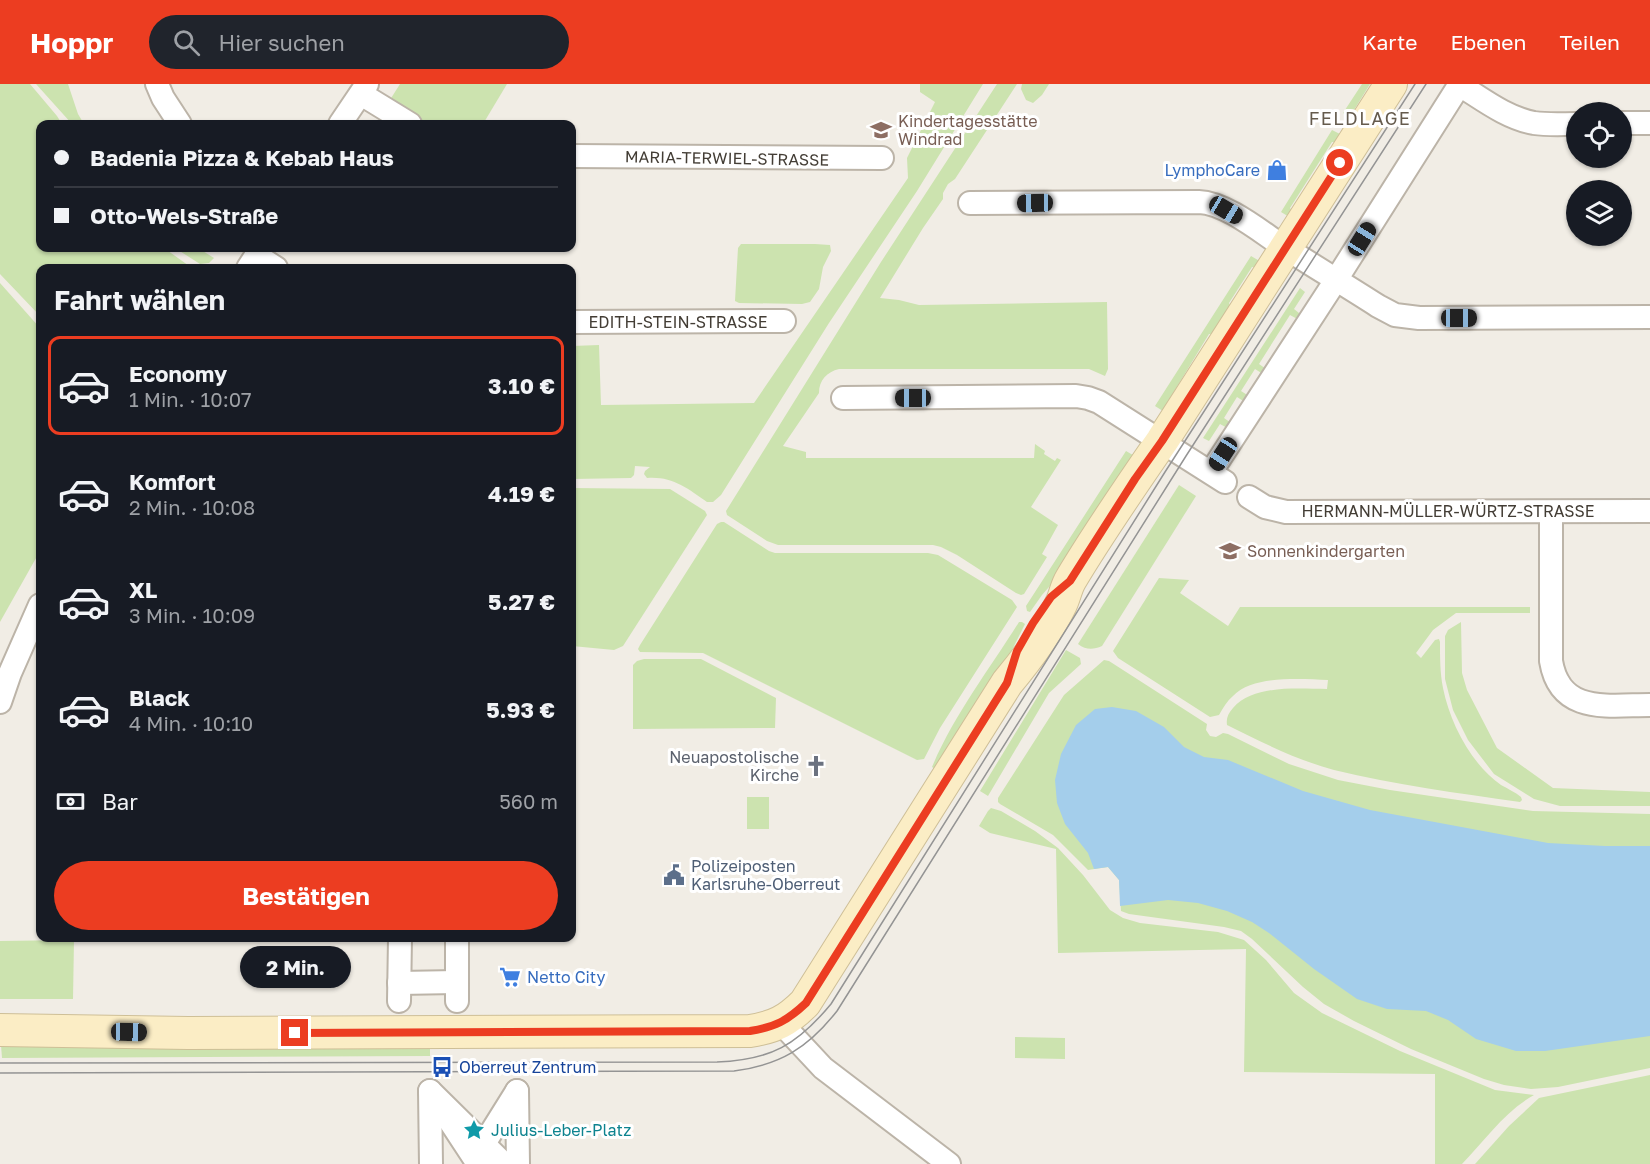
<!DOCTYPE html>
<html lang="de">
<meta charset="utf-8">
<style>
body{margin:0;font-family:"Golos Text",sans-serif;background:#20242c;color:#f1f3f6;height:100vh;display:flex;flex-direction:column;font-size:22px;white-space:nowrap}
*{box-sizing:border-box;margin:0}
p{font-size:20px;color:#9ea1a6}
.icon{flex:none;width:33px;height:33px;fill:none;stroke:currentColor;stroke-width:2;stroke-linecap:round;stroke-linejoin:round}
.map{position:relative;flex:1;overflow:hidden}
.details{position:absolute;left:36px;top:180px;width:540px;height:678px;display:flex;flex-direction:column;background:#171b24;border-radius:12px;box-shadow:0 2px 4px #0004}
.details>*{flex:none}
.hud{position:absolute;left:36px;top:36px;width:540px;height:132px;border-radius:12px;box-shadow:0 2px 4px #0004;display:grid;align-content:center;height:132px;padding:0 18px;background:#171b24}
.controls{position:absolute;left:1566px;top:18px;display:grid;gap:12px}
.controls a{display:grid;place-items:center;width:66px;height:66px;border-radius:50%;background:#171b24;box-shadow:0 2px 4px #0004;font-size:30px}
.end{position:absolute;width:27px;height:27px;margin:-14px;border:8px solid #ec3d21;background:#fff;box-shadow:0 0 0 3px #fff}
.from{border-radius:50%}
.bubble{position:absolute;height:42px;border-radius:21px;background:#171b24;box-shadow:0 2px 4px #0004;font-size:20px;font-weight:700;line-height:42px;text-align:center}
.car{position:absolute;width:18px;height:36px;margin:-18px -9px;border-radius:8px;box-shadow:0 0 4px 2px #0007;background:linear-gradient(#222 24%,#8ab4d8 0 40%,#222 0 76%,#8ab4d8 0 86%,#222 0)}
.hud b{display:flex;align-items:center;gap:21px;height:57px;font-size:22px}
.hud b+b{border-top:2px solid #363941}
.hud i{width:15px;height:15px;background:#f1f3f6}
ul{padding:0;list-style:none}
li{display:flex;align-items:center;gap:18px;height:99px;margin:0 12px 9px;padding:0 6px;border:3px solid transparent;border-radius:12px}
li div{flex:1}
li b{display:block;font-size:22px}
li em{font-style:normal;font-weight:700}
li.active{border-color:#ec3d21}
li>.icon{width:54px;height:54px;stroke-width:1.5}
h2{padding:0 18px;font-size:27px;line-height:72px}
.pay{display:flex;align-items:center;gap:15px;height:66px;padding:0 18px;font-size:22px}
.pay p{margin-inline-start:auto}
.action{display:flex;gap:12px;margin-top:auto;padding:12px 18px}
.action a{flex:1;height:69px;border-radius:36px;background:#ec3d21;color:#fff;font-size:24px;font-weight:700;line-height:69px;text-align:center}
header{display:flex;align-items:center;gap:36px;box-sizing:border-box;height:84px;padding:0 30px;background:#ec3d21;color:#fff}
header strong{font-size:28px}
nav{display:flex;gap:33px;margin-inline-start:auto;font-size:21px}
.search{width:420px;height:54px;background:#20242c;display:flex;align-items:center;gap:15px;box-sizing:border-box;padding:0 21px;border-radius:33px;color:#9ea1a6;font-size:22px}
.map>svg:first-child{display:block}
.green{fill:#cce3af}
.water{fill:#a4ceeb}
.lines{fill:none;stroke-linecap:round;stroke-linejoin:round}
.street-casing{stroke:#bcb4a8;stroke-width:26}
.secondary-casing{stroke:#cebf97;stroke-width:34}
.street{stroke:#fff;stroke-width:22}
.secondary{stroke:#fbedc5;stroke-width:32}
.tram{stroke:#949494;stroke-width:1.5}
.route{stroke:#ec3d21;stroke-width:8}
.labels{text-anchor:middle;stroke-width:6;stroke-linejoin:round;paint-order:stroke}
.education-label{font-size:16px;fill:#785e54;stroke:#fff;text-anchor:start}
.street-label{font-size:16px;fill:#433d35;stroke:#fff}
.shop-label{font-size:16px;fill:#366cbe;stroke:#fff;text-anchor:end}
.worship-label{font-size:16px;fill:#5b616d;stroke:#fff;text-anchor:end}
.service-label{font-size:16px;fill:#4e5e75;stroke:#fff;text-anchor:start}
.transit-label{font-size:16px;fill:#164399;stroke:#fff;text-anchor:start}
.culture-label{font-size:16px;fill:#0d838f;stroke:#fff;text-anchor:start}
.neighbourhood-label{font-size:18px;letter-spacing:1.5px;fill:#655b4d;stroke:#fff}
</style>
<header>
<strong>Hoppr</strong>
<div class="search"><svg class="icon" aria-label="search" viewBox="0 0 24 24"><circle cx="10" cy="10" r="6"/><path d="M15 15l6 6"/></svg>Hier suchen</div>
<nav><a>Karte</a><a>Ebenen</a><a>Teilen</a></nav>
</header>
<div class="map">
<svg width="1650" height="1080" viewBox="0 0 1650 1080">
<rect width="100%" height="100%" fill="#f1ede5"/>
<g class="green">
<path d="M0 0H30L57 32 62 40H40V164H164L192 184H40V232L0 190Z"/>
<path d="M36 0H68L78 30 84 40H72Z"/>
<path d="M400 0H507L483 40H421L388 19Z"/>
<path d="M920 0H983L917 107 829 239 721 411 713 418H707C687 404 672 392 647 394L644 390 645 387 650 383 635 382 634 391 631 394 572 395V262L599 261 601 321 754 319 908 94 907 74 935 18 920 8Z"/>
<path d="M997 0H1017L955 95 948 100 943 109V115L923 144 880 214 899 216 919 221 1107 218 1108 285 1105 292 1089 285H839C827 288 819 296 819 309L783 362 806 368V374H1034L1035 360 1045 367 1044 370 1055 377 1057 374 1061 376 1031 423 1058 441 1042 470 1047 473 1024 510 1021 511 1016 509 957 471 941 463 933 461H778L767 457 727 431 726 427 881 178Z"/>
<path d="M1022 0H1049L1042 11 1033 19 1026 16 1021 5Z"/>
<path d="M1362 0H1370L1354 26 1357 31 1354 36 1343 29Z"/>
<path d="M1332 46 1344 52 1340 58H1332L1290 124 1294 130 1291 134 1281 128Z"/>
<path d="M741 160H815L830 161 831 167 823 183 819 205 810 218 802 220 739 219 735 217 738 164Z"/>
<path d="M175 164H198L214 174 209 179 200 180Z"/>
<path d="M1251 172 1263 179 1260 184 1252 183 1229 219 1232 226 1217 250H1209L1167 319 1169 324 1166 329 1155 322Z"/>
<path d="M0 199 40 244V467L0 538Z"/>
<path d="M1300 204 1305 208 1294 225 1304 233 1301 237 1290 231 1259 280 1269 287 1266 292 1255 285 1241 307 1252 314 1248 320 1237 313 1224 334 1234 341 1231 346 1220 340 1209 357 1203 354Z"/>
<path d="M1126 367 1138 374 1136 378H1128L1080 452 1063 487 1042 511 1030 528 1027 527 1026 522Z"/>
<path d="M1179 401 1196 412 1102 562C1093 566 1086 566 1078 560Z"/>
<path d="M572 404 670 405 705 427 707 431 623 562 614 566 572 562Z"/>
<path d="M721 438H724L769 467 775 469H928L938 471 1012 516 1017 523 940 644 924 675 917 676 703 569 640 568 638 565 640 561 717 440Z"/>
<path d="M1159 494 1189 496 1180 509 1228 542 1240 523H1530V529H1456L1433 546 1416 569 1421 574 1435 556 1439 555 1440 558C1440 573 1440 589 1443 604 1450 639 1471 680 1501 701 1508 705 1515 708 1521 713L1522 716 1520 718C1458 709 1395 701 1334 686 1297 676 1261 658 1227 641 1226 634 1228 630 1233 624 1254 600 1298 605 1327 605L1328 596C1301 595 1253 591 1233 612 1227 617 1223 624 1219 631L1210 633 1118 574 1113 567Z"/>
<path d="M1019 538H1022L1025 540 1008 574 940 688 932 683C954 631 989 586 1019 538Z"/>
<path d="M1461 538 1462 589 1467 606 1497 664 1553 704 1650 708V722H1560L1534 715 1494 690 1468 656 1453 626 1445 595V552L1448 546Z"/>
<path d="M1066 566 1080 574 1081 580 1049 609 988 712 980 707Z"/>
<path d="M644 575H701L776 614 775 644 633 645V581L637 577Z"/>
<path d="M1104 576 1109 577 1207 640 1206 646 1210 652 1216 653 1223 649 1228 650 1289 680 1338 696 1390 706 1533 727 1650 730V984L1558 1003 1531 1005 1504 1001 1484 995 1411 965 1354 937 1324 920 1303 903 1252 855 1241 847 1224 843 1129 830 1121 827 1119 796 1108 783 1088 786 1053 751 1000 720 998 718V714L1064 611Z"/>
<rect x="747" y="713" width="22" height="32"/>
<path d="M991 724 1001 727 1035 747 1058 764 1083 791 1110 826 1123 834 1140 839 1218 848 1244 856 1266 876 1294 909 1322 929 1400 967 1495 1006 1534 1011C1505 1027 1485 1056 1462 1080H1435V990L1244 988 1246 865 1058 869 1056 765 990 749 979 742 988 727Z"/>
<path d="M74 856 73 915H0V857Z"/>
<path d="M1015 953 1065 954V975L1015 974Z"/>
<path d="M430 957V972L2 974 1 961Z"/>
<path d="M1650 991V1080H1475L1509 1042 1539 1014Z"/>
</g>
<path class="water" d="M1112 623 1136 627 1164 643 1184 663 1204 673 1228 676 1303 707 1370 726 1548 759 1605 762H1650V952L1545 967H1516L1476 955 1448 936 1426 927 1387 925 1357 915 1314 885 1269 849 1252 838 1227 827 1198 819 1168 816 1120 822 1119 796 1108 783 1094 785 1088 769 1065 740 1057 719 1055 696 1061 670 1076 641 1095 625Z"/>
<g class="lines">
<defs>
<g id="street">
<path d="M157 0 163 14 180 40"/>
<path d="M1458 0C1481 14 1506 34 1534 39 1548 41 1562 40 1576 40"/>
<path d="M361 10 410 40"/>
<path d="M1622 39H1650"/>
<path d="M340 40 367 0"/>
<path d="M572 72 882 74"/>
<path d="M970 119 1199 118C1226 119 1261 148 1284 163 1315 183 1347 202 1378 222L1395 231 1419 234 1650 233"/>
<path d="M256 171 276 184"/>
<path d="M248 184 261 164"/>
<path d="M572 238 784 237"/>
<path d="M843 314 1076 312 1088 314 1099 318 1225 398"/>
<path d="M1211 388 1336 196 1460 0"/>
<path d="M1249 413 1265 423 1286 428 1650 427"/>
<path d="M1551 428V577C1560 631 1608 621 1650 621"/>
<path d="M0 618 10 589 40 521"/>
<path d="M457 854V917"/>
<path d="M399 899 457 898"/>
<path d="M399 917 400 854"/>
<path d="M781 939 823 984 949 1080"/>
<path d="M430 1007 431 1080"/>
<path d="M517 1007 518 1080"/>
<path d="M477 1071 517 1007"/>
<path d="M478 1080 430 1007 504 1080"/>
</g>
<path id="secondary" d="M0 946 188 949 750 947C775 943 787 937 805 919L1007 599C1027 575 1047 549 1061 520 1065 512 1066 503 1071 495 1099 448 1131 402 1162 357L1391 0"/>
</defs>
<use href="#street" class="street-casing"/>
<use href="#secondary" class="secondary-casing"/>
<use href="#street" class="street"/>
<use href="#secondary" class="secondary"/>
<g class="tram">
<path d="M0 979 717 978C771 976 797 961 831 920L1165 388 1415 0"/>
<path d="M0 989 734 987C780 981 808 964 837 927L1186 372 1426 0"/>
</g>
</g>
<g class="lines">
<path class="route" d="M295 949 750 947C775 943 787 937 806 919L1007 599 1017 567 1033 539 1051 513 1070 497 1135 395 1162 357 1340 79"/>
</g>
<defs>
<symbol id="school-bare" viewBox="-9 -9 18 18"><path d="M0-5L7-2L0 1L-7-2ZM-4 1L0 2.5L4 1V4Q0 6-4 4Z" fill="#8d6e63" stroke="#fff" stroke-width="2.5" paint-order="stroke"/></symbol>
<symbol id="shop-bare" viewBox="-9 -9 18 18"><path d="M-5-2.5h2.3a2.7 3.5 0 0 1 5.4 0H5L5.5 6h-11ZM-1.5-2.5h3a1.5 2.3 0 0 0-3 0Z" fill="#3f7fe0" stroke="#fff" stroke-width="2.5" paint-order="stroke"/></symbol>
<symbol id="church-bare" viewBox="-9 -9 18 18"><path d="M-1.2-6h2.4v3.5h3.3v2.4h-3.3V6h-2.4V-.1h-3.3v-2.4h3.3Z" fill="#6b7280" stroke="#fff" stroke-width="2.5" paint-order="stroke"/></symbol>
<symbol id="civic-bare" viewBox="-9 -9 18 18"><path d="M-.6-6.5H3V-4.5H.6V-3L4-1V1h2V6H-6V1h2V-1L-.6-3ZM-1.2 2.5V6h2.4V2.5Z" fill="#5c6f8a" stroke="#fff" stroke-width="2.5" paint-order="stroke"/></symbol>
<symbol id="supermarket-bare" viewBox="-9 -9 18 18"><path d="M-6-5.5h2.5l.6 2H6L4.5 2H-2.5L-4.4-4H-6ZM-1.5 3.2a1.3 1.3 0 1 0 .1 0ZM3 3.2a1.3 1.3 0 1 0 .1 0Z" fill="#3f7fe0" stroke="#fff" stroke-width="2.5" paint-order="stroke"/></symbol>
<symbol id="bus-bare" viewBox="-9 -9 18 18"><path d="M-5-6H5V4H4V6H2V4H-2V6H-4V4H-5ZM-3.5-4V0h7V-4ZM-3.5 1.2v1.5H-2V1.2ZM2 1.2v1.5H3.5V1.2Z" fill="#1a4fb4" stroke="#fff" stroke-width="2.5" paint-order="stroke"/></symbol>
<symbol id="sight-bare" viewBox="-9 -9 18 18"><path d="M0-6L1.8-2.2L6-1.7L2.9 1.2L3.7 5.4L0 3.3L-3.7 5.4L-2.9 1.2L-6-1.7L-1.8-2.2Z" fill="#0f9aa8" stroke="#fff" stroke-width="2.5" paint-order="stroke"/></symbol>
</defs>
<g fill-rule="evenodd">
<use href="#school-bare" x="866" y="31" width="30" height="30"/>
<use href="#shop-bare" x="1262" y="71" width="30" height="30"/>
<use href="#school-bare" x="1215" y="452" width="30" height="30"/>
<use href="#church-bare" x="801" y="667" width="30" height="30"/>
<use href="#civic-bare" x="659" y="776" width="30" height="30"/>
<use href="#supermarket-bare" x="495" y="878" width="30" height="30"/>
<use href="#bus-bare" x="427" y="968" width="30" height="30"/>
<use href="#sight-bare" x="459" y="1031" width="30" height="30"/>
</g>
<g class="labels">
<g class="education-label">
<text x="898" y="43">Kindertagesstätte<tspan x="898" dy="18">Windrad</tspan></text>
<text x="1247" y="473">Sonnenkindergarten</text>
</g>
<g class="street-label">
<text transform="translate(727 74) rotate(1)" y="6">MARIA-TERWIEL-STRASSE</text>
<text x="678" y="244">EDITH-STEIN-STRASSE</text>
<text x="1448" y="433">HERMANN-MÜLLER-WÜRTZ-STRASSE</text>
</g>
<g class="shop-label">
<text x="1260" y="92">LymphoCare</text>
<text x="527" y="899" text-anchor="start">Netto City</text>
</g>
<g class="worship-label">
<text x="799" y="679">Neuapostolische<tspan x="799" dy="18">Kirche</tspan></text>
</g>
<g class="service-label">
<text x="691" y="788">Polizeiposten<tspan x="691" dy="18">Karlsruhe-Oberreut</tspan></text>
</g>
<g class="transit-label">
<text x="459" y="989">Oberreut Zentrum</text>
</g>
<g class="culture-label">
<text x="491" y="1052">Julius-Leber-Platz</text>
</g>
<g class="neighbourhood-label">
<text x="1360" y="41">FELDLAGE</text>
</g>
</g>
</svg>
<div class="controls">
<a><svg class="icon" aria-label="locate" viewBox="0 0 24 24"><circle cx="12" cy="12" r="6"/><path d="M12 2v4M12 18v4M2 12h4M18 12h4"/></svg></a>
<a><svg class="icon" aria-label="layers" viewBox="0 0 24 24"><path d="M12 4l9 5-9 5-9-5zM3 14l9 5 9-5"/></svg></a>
</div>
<i class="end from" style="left:1340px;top:79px"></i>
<i class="end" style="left:295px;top:949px"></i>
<div class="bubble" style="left:240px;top:862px;width:111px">2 Min.</div>
<i class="car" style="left:1035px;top:119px;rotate:269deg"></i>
<i class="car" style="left:1226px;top:126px;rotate:121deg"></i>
<i class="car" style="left:1362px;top:155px;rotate:32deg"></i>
<i class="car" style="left:1459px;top:234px;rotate:90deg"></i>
<i class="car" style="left:913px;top:314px;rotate:270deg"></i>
<i class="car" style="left:1223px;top:370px;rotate:213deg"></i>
<i class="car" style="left:129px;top:948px;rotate:91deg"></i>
<div class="hud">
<b><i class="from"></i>Badenia Pizza &amp; Kebab Haus</b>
<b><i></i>Otto-Wels-Straße</b>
</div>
<section class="details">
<h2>Fahrt wählen</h2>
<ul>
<li class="active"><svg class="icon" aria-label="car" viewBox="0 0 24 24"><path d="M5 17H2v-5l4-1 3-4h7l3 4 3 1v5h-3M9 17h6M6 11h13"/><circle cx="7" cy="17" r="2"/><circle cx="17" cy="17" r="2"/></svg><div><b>Economy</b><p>1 Min. · 10:07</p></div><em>3.10 €</em></li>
<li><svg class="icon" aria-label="car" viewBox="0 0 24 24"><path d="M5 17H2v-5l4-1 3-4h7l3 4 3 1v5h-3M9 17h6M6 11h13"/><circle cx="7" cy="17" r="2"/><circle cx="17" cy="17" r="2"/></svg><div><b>Komfort</b><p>2 Min. · 10:08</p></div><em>4.19 €</em></li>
<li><svg class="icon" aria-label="car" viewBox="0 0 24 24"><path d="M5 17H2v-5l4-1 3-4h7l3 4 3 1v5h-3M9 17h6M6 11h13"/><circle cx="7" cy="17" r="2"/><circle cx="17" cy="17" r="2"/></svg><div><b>XL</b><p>3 Min. · 10:09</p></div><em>5.27 €</em></li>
<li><svg class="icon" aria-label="car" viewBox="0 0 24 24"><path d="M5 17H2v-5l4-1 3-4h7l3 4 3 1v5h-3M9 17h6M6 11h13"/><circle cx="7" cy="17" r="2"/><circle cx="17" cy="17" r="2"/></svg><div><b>Black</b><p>4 Min. · 10:10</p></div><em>5.93 €</em></li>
</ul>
<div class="pay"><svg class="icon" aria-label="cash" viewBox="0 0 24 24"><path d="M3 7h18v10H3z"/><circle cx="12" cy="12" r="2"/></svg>Bar<p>560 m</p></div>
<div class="action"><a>Bestätigen</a></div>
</section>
</div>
